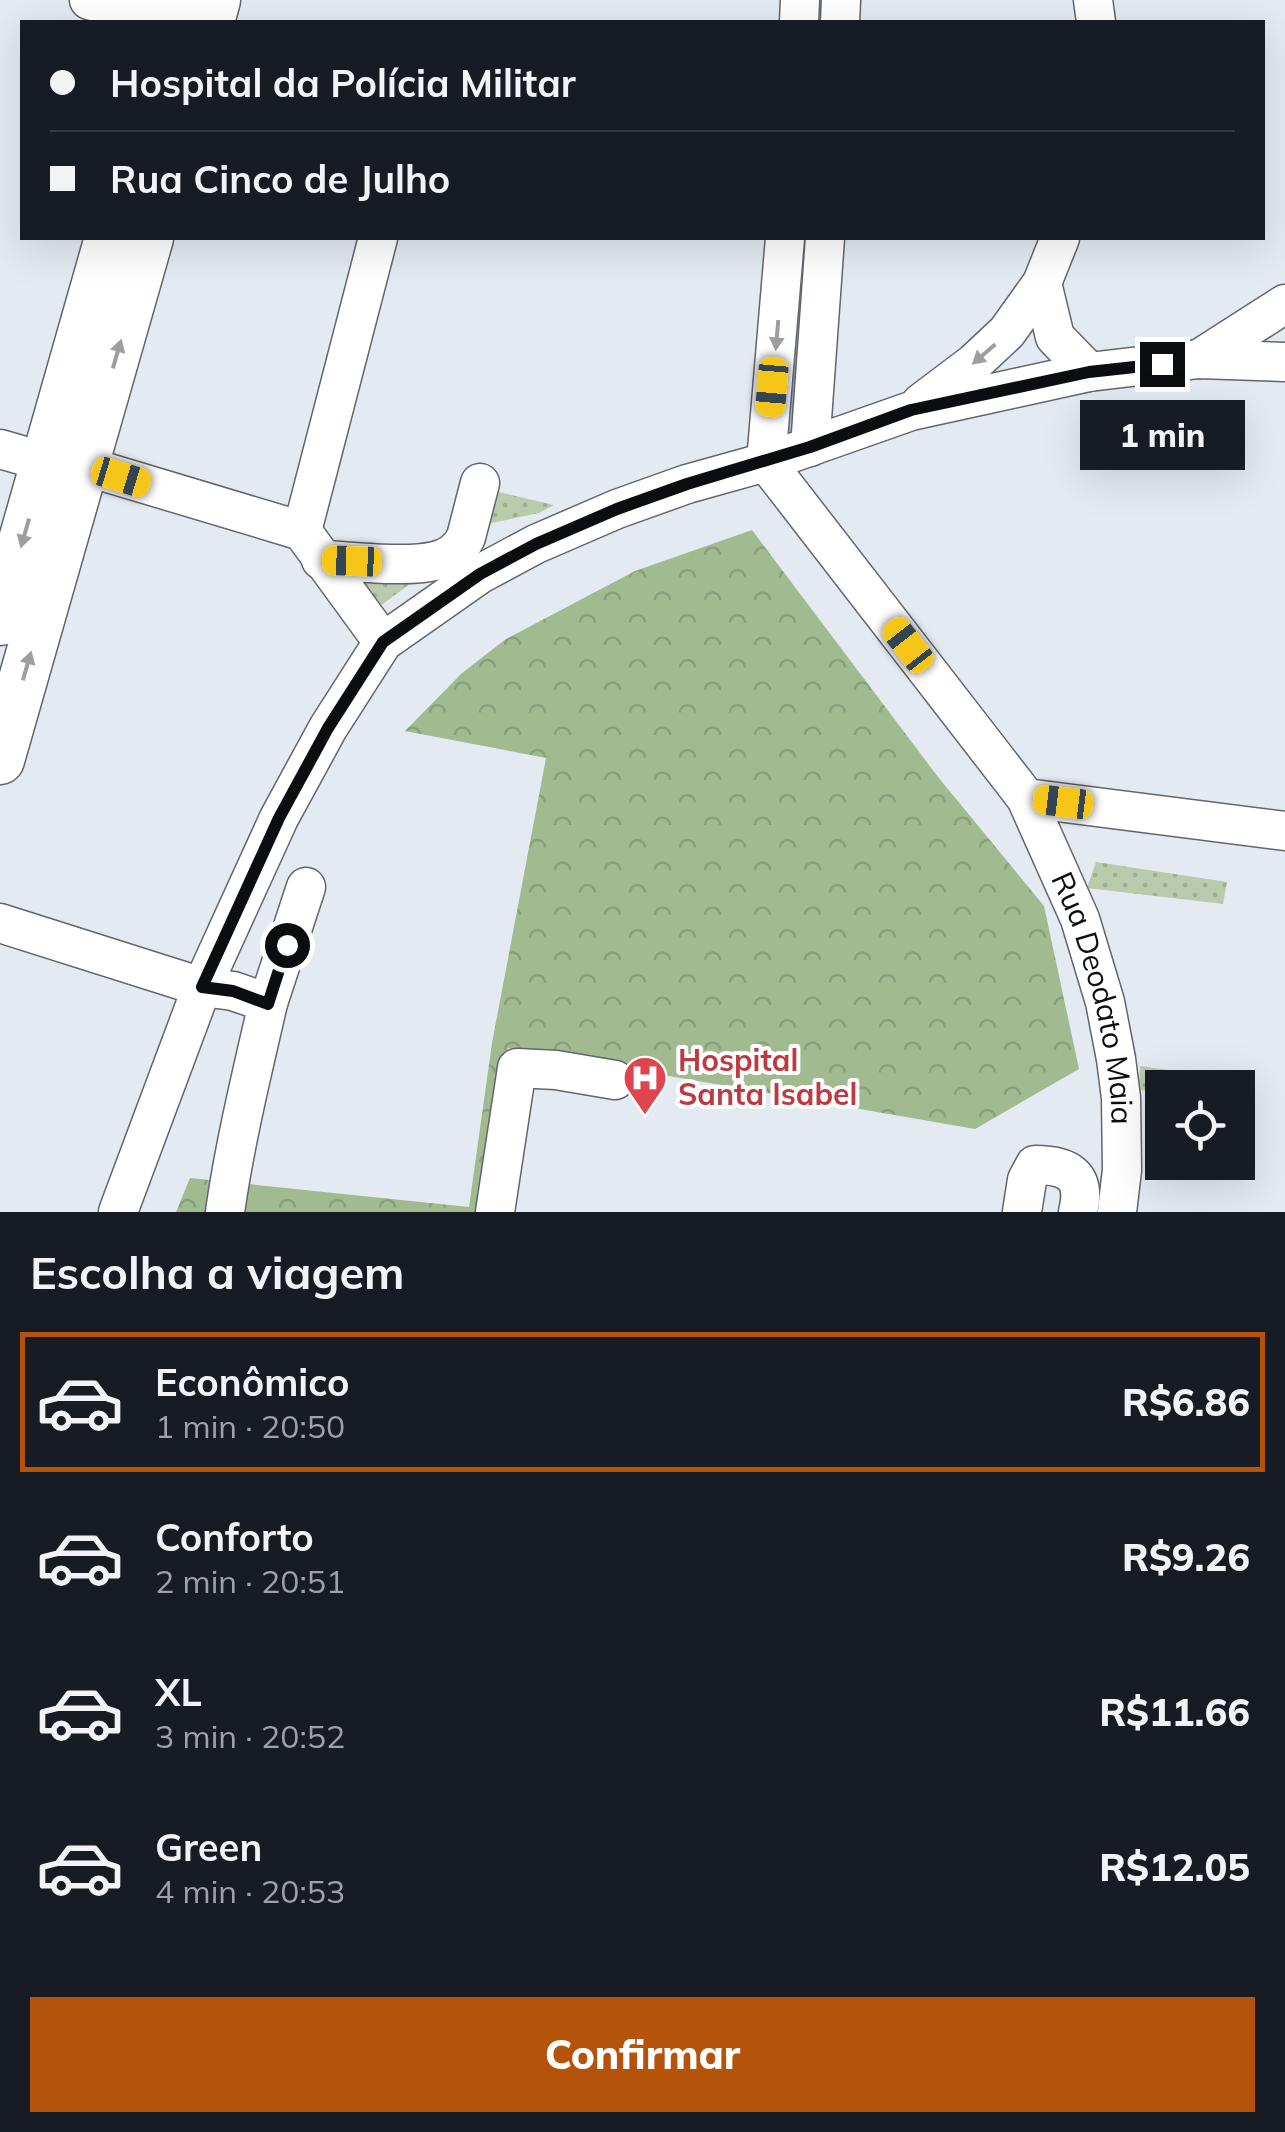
<!DOCTYPE html>
<html lang="pt">
<meta charset="utf-8">
<style>
body{margin:0;font-family:Mulish,sans-serif;background:#20242c;color:#f1f3f6;height:100vh;display:flex;flex-direction:column;font-size:38px;white-space:nowrap}
*{box-sizing:border-box;margin:0}
p{font-size:32px;color:#9ea1a6}
.icon{flex:none;width:55px;height:55px;fill:none;stroke:currentColor;stroke-width:2;stroke-linecap:round;stroke-linejoin:round}
.map{position:relative;height:1212px;overflow:hidden}
.drawer{display:flex;flex-direction:column;background:#171b24;flex:1}
.drawer>*{flex:none}
.guide{position:absolute;left:20px;top:20px;width:1245px;height:220px;border-radius:0px;box-shadow:0 10px 40px #0002;display:grid;align-content:center;height:220px;padding:0 30px;background:#171b24}
.fabs{position:absolute;left:1145px;top:1070px;display:grid;gap:20px}
.fabs a{display:grid;place-items:center;width:110px;height:110px;border-radius:0px;background:#171b24;box-shadow:0 10px 40px #0002;font-size:50px}
.end{position:absolute;width:45px;height:45px;margin:-22px;border:12px solid #0b0d10;background:#fff;box-shadow:0 0 0 5px #fff}
.from{border-radius:50%}
.bubble{position:absolute;height:70px;border-radius:0px;background:#171b24;box-shadow:0 10px 40px #0002;font-size:32px;font-weight:800;line-height:70px;text-align:center}
.car{position:absolute;width:30px;height:60px;margin:-30px -15px;border-radius:12px;box-shadow:0 0 8px 2px #0007;background:linear-gradient(#f5c518 24%,#345 0 40%,#f5c518 0 76%,#345 0 86%,#f5c518 0)}
.guide b{display:flex;align-items:center;gap:35px;height:95px;font-size:38px}
.guide b+b{border-top:2px solid #363941}
.guide i{width:25px;height:25px;background:#f1f3f6}
ul{padding:0;list-style:none}
li{display:flex;align-items:center;gap:30px;height:140px;margin:0 20px 15px;padding:0 10px;border:5px solid transparent;border-radius:0px}
li div{flex:1}
li b{display:block;font-size:38px}
li em{font-style:normal;font-weight:800}
li.selected{border-color:#b45309}
li>.icon{width:90px;height:90px;stroke-width:1.5}
h2{padding:0 30px;font-size:45px;line-height:120px}
.primary-button{display:flex;gap:20px;margin-top:auto;padding:20px 30px}
.primary-button a{flex:1;height:115px;border-radius:0px;background:#b45309;color:#fff;font-size:40px;font-weight:800;line-height:115px;text-align:center}
.map>svg:first-child{display:block}
.grass{fill:url(#grass-dots)}
.forest{fill:url(#forest-crowns)}
.lines{fill:none;stroke-linecap:round;stroke-linejoin:round}
.canal{stroke:#a4bae4;stroke-width:25}
.minor-casing{stroke:#61666d;stroke-width:41}
.major-casing{stroke:#61666d;stroke-width:51}
.minor{stroke:#fff;stroke-width:38}
.major{stroke:#fff;stroke-width:48}
.oneway{fill:#9d9e9f}
.route{stroke:#0b0d10;stroke-width:12}
.labels{text-anchor:middle;stroke-width:8;stroke-linejoin:round;paint-order:stroke}
.street-label{font-size:30px;fill:#0b0d10;stroke:#fff}
.health-label{font-size:30px;font-weight:bold;fill:#be3a42;stroke:#fff;text-anchor:start}
</style>
<div class="map">
<svg width="1285" height="1212" viewBox="0 0 1285 1212">
<defs>
<pattern id="grass-dots" width="8" height="8" patternUnits="userSpaceOnUse" patternTransform="scale(2.5)"><rect width="8" height="8" fill="#bacbad"/><path d="M2 2h.1M6 6h.1" fill="none" stroke="#9fad94" stroke-width="1.8" stroke-linecap="round"/></pattern>
<pattern id="forest-crowns" width="20" height="18" patternUnits="userSpaceOnUse" patternTransform="scale(2.5)"><rect width="20" height="18" fill="#a2ba90"/><path d="M2 6a3 3 0 1 1 6 0M12 15a3 3 0 1 1 6 0" fill="none" stroke="#8a9f7b"/></pattern>
</defs>
<rect width="100%" height="100%" fill="#e4eaf2"/>
<g class="grass">
<path d="M499 492 554 505 539 513 487 524Z"/>
<path d="M350 574 421 576 380 606Z"/>
<path d="M1096 862 1227 882 1223 904 1087 888Z"/>
<path d="M1140 1066 1246 1081 1238 1099V1088H1162V1092L1139 1090Z"/>
</g>
<path class="forest" d="M752 530 938 777 1044 906 1079 1069 975 1129 508 1048 481 1212H176L190 1178 469 1207 492 1043 546 758 405 731 462 673 506 639 635 571Z"/>
<g class="lines">
<g class="canal">
<path d="M820 22 822 0"/>
<path d="M789 436 804 238"/>
</g>
<defs>
<g id="minor">
<path d="M89 0 163 22"/>
<path d="M1093 0 1096 22"/>
<path d="M799 22 800 0"/>
<path d="M840 22 841 0"/>
<path d="M1042 283 1055 337 1089 372"/>
<path d="M1199 359 1285 304"/>
<path d="M921 403 974 363 1007 332 1042 283 1060 238"/>
<path d="M810 447 825 238"/>
<path d="M0 449 45 462"/>
<path id="s1" d="M766 462 1026 798 1080 919 1105 1002 1116 1059 1121 1098 1122 1170 1117 1212"/>
<path d="M766 462 785 238"/>
<path d="M85 466 302 531 383 642"/>
<path d="M302 531 378 238"/>
<path d="M321 560C352 561 405 568 435 561 449 558 460 550 466 537L480 483"/>
<path d="M1026 798 1285 831"/>
<path d="M0 923 202 987 233 991 268 1003C252 1073 235 1142 225 1212"/>
<path d="M268 1003 306 887"/>
<path d="M118 1212 202 987 279 818 328 728 383 642 480 574 536 544 617 509 687 484 766 462 911 411 1089 372 1199 359 1285 362"/>
<path d="M495 1212 517 1068 556 1070 615 1080"/>
<path d="M1022 1212 1027 1180 1035 1165C1068 1165 1087 1175 1078 1212"/>
</g>
<g id="major">
<path d="M171 22 177 0"/>
<path d="M210 22 216 0"/>
<path d="M0 621 109 238"/>
<path d="M0 760 149 238"/>
</g>
</defs>
<use href="#minor" class="minor-casing"/>
<use href="#major" class="major-casing"/>
<use href="#minor" class="minor"/>
<use href="#major" class="major"/>
</g>
<defs><path id="oneway-solid" d="M-6-.8H1V-3.2L6.5 0L1 3.2V.8H-6Z" transform="scale(2.5)"/></defs>
<g class="oneway">
<use href="#oneway-solid" transform="translate(777 335) rotate(95)"/>
<use href="#oneway-solid" transform="translate(117 354) rotate(-74)"/>
<use href="#oneway-solid" transform="translate(984 354) rotate(139)"/>
<use href="#oneway-solid" transform="translate(25 533) rotate(106)"/>
<use href="#oneway-solid" transform="translate(27 666) rotate(-74)"/>
</g>
<g class="lines">
<path class="route" d="M287 945 268 1004 233 991 202 987 279 818 328 728 383 642 480 574 536 544 617 509 687 484 810 447 911 410 1089 372 1162 364"/>
</g>
<defs>
<symbol id="hospital-pin" viewBox="-11 -11 22 30"><path d="M0 17L-7.5 6A9.5 9.5 0 1 1 7.5 6Z" fill="#e0444e" stroke="#fff"/><path d="M-5-5h3v3.5h4V-5h3V5h-3V1.5h-4V5h-3Z" fill="#fff"/></symbol>
</defs>
<g fill-rule="evenodd">
<use href="#hospital-pin" x="620" y="1053" width="50" height="68"/>
</g>
<g class="labels">
<g class="street-label">
<text dy="10" stroke="none"><textPath href="#s1" startOffset="638">Rua Deodato Maia</textPath></text>
</g>
<g class="health-label">
<text x="678" y="1071">Hospital<tspan x="678" dy="34">Santa Isabel</tspan></text>
</g>
</g>
</svg>
<div class="fabs">
<a><svg class="icon" aria-label="locate" viewBox="0 0 24 24"><circle cx="12" cy="12" r="6"/><path d="M12 2v4M12 18v4M2 12h4M18 12h4"/></svg></a>
</div>
<i class="end from" style="left:287px;top:945px"></i>
<i class="end" style="left:1162px;top:364px"></i>
<div class="bubble" style="left:1080px;top:400px;width:165px">1 min</div>
<i class="car" style="left:772px;top:387px;rotate:185deg"></i>
<i class="car" style="left:121px;top:477px;rotate:107deg"></i>
<i class="car" style="left:352px;top:561px;rotate:272deg"></i>
<i class="car" style="left:908px;top:645px;rotate:322deg"></i>
<i class="car" style="left:1063px;top:802px;rotate:277deg"></i>
<div class="guide">
<b><i class="from"></i>Hospital da Polícia Militar</b>
<b><i></i>Rua Cinco de Julho</b>
</div>
</div>
<section class="drawer">
<h2>Escolha a viagem</h2>
<ul>
<li class="selected"><svg class="icon" aria-label="car" viewBox="0 0 24 24"><path d="M5 17H2v-5l4-1 3-4h7l3 4 3 1v5h-3M9 17h6M6 11h13"/><circle cx="7" cy="17" r="2"/><circle cx="17" cy="17" r="2"/></svg><div><b>Econômico</b><p>1 min · 20:50</p></div><em>R$6.86</em></li>
<li><svg class="icon" aria-label="car" viewBox="0 0 24 24"><path d="M5 17H2v-5l4-1 3-4h7l3 4 3 1v5h-3M9 17h6M6 11h13"/><circle cx="7" cy="17" r="2"/><circle cx="17" cy="17" r="2"/></svg><div><b>Conforto</b><p>2 min · 20:51</p></div><em>R$9.26</em></li>
<li><svg class="icon" aria-label="car" viewBox="0 0 24 24"><path d="M5 17H2v-5l4-1 3-4h7l3 4 3 1v5h-3M9 17h6M6 11h13"/><circle cx="7" cy="17" r="2"/><circle cx="17" cy="17" r="2"/></svg><div><b>XL</b><p>3 min · 20:52</p></div><em>R$11.66</em></li>
<li><svg class="icon" aria-label="car" viewBox="0 0 24 24"><path d="M5 17H2v-5l4-1 3-4h7l3 4 3 1v5h-3M9 17h6M6 11h13"/><circle cx="7" cy="17" r="2"/><circle cx="17" cy="17" r="2"/></svg><div><b>Green</b><p>4 min · 20:53</p></div><em>R$12.05</em></li>
</ul>
<div class="primary-button"><a>Confirmar</a></div>
</section>
